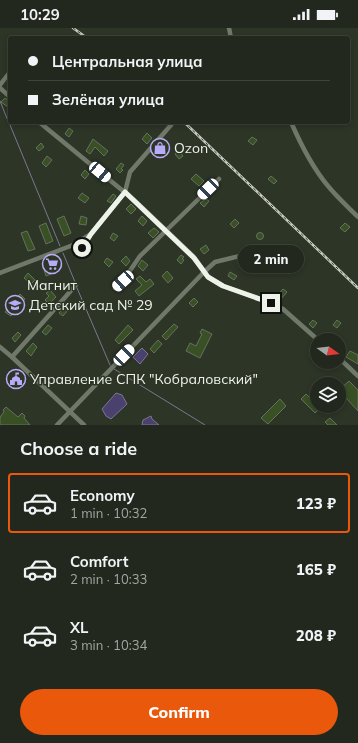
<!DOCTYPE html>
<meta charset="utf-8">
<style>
body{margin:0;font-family:Mulish,sans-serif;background:#2e342a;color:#f1f3f6;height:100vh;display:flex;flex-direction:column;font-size:15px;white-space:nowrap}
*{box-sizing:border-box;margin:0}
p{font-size:13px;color:#a2a6a4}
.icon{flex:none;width:22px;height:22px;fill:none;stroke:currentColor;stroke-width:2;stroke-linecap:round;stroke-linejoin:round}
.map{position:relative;height:397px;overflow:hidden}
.sheet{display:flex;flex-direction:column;background:#22281d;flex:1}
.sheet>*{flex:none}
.banner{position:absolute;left:8px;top:8px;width:342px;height:88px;border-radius:4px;box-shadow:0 2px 6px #0003,0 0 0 1px #3f443b;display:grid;align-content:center;height:88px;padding:0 20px;background:#22281d}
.needle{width:26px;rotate:105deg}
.tools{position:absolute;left:310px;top:305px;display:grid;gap:8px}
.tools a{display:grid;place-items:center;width:36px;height:36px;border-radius:50%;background:#22281d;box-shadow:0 2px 6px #0003,0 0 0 1px #3f443b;font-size:20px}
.end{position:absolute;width:18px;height:18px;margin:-9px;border:5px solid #eef3ea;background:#111;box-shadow:0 0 0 2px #111}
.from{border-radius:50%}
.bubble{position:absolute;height:28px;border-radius:14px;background:#22281d;box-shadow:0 2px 6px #0003,0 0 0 1px #3f443b;font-size:13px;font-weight:800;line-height:28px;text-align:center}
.car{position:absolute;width:12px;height:24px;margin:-12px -6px;border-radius:5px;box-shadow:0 0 3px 1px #0007;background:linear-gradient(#fff 24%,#345 0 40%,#fff 0 76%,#345 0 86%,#fff 0)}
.banner b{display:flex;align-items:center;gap:14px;height:38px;font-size:15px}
.banner b+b{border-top:1px solid #3f443b}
.banner i{width:10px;height:10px;background:#f1f3f6}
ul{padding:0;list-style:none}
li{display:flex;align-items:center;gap:12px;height:60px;margin:0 8px 6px;padding:0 12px;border:2px solid transparent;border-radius:4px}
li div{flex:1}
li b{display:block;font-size:15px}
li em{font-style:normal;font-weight:800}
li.active{border-color:#ea580c}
li>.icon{width:36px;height:36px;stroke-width:1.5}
h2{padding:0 20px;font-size:18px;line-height:48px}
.action{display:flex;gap:8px;margin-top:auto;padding:8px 20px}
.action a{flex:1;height:46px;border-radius:24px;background:#ea580c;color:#fff;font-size:16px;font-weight:800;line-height:46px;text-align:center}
.status{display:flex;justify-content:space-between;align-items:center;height:28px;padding:0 20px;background:#22281d;direction:ltr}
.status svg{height:11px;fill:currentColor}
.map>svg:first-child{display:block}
.water{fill:#4a416e;stroke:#7b7693}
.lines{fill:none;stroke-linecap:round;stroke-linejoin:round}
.stream{stroke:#7b7693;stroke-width:1}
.building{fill:#385024;stroke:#677061}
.minor{stroke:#707969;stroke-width:4.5}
.rail-casing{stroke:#c6ccc2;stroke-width:2.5}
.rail{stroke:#2d3527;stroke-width:1;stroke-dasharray:3;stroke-linecap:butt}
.route{stroke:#eef3ea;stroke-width:5}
.labels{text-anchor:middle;stroke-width:3;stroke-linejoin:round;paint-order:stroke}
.poi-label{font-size:14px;fill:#eef3ea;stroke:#2d3527;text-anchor:start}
</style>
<div class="status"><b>10:29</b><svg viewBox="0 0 49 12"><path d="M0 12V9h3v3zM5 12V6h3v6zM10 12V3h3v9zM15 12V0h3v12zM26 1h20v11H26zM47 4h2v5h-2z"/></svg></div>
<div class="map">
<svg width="358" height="397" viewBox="0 0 358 397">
<rect width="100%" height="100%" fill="#2d3527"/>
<g class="water">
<path d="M142 320 148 326 140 336 133 329Z"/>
<path d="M116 365 122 367 127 376 111 391 106 388 102 381Z"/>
<path d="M151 388 152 391 159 397H142L143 392Z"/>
</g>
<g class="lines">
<g class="stream">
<path d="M0 73 8 93"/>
<path d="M10 97 60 218"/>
<path d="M63 225 75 254"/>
<path d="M77 260 110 337"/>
<path d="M114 341 205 397"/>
</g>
</g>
<g class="building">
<path d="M5 70 10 74 8 79 1 74Z"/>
<path d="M69 100 73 103 69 109 65 106Z"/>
<path d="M147 105 152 110 147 116 142 111Z"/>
<path d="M252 109 257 112 253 117 248 113Z"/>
<path d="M93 111 108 123 104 128 95 119 90 126 86 123Z"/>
<path d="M41 115 44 119 39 123 36 120Z"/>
<path d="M160 116 164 119 158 125 154 122Z"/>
<path d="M179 123 183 128 179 131 175 126Z"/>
<path d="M47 128 52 132 46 139 42 135Z"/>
<path d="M121 135 124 137 121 141 123 142 120 145 116 141Z"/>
<path d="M85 142 89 146 85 151 81 147Z"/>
<path d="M196 146 204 153 199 158 191 151Z"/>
<path d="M271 148 277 153 274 156 268 151Z"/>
<path d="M82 165 89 170 85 175 78 170Z"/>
<path d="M113 166 116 168 111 175 107 173Z"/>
<path d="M206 171 209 173 204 179 200 175Z"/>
<path d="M131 176 136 181 131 186 126 181Z"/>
<path d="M64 188 71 205 64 208 57 191Z"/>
<path d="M81 188 87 190 86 197 79 196Z"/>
<path d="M142 188 147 193 143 198 138 193Z"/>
<path d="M235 191 239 195 234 200 230 196Z"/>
<path d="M46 195 53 213 46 216 39 198Z"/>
<path d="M345 195 350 199 345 204 340 200Z"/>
<path d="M154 200 159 204 153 210 148 205Z"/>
<path d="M27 203 35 221 28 223 21 205Z"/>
<circle cx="260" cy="208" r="3.5"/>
<path d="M113 205 118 208 114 213 110 210Z"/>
<path d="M206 217 209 222 204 226 200 221Z"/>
<path d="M181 227 184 229 182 231 184 232 181 236 177 232Z"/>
<path d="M126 228 130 233 126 238 121 233Z"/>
<path d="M107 230 113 234 109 239 104 234Z"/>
<path d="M275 230 279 233 274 238 271 235Z"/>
<path d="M251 231 254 235 248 240 245 236Z"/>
<path d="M59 232 62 239 53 242 54 245 46 248 43 238Z"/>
<path d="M142 232 148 237 143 243 138 238Z"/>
<path d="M167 243 173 250 168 255 162 248Z"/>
<path d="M230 244 237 248 234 252 228 248Z"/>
<path d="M28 245 35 252 31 256 24 250Z"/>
<path d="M140 248 146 254 150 251 154 256 139 268 135 263 142 257 136 251Z"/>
<path d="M283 261 287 264 280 272 276 269Z"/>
<path d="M50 262 56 269 49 276 45 272 49 268 46 265Z"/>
<path d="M20 266 25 271 11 288 5 284Z"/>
<path d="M194 270 198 274 193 279 189 275Z"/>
<path d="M65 278 69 281 63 288 59 285Z"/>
<path d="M313 292 317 295 313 300 309 296Z"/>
<path d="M337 292 341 295 337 300 333 297Z"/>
<path d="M174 296 178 299 166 312 162 308Z"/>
<path d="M48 297 52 300 46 307 42 304Z"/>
<path d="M128 297 133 302 119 316 115 312Z"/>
<path d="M202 301 212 306 200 330 186 323 190 315 196 318 202 306 200 305Z"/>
<path d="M18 304 21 307 15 314 12 310Z"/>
<path d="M158 312 162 316 154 325 150 321Z"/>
<path d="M33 315 37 319 31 328 26 323Z"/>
<path d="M350 323 358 327V336L346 329Z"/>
<path d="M14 344 24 353 19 358 9 349Z"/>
<path d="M349 353 358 362V383L346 370 339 377V362Z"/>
<path d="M306 366 320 380 315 385 301 371Z"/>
<path d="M280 371 286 378 268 396 261 390Z"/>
<path d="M6 379 18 389 22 385 25 388 24 390 30 397H0V389L4 384 3 382Z"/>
<path d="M330 390 337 397H328L325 394Z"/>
</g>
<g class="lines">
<g class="minor">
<path d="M229 0 231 10"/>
<path d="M0 57 10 44"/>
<path d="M0 60 10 69"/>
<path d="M39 94 134 172 194 229 208 249 223 258 271 275 283 281 318 312"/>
<path d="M291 94C301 117 312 139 328 158 337 169 348 179 358 189"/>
<path d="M73 217 77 223 82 220 90 208"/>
<path d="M0 245 73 217 91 206 125 164 130 144 171 97"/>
<path d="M115 260 123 253 140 228 219 151"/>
<path d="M0 319 12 329 84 397"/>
<path d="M12 329 76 257"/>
<path d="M339 330 358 348"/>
<path d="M57 397 204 244 215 234 260 223"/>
</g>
<defs>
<g id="rail">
<path d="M73 0 87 10"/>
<path d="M184 94 358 260"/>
</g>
</defs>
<use href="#rail" class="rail-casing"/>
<use href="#rail" class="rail"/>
</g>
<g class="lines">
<path class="route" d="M82 220 91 206 125 164 194 230 208 249 223 258 271 275"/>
</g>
<defs>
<symbol id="shop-ring" viewBox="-11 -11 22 22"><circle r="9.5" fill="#2d3527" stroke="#b8abf7" stroke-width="1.5"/><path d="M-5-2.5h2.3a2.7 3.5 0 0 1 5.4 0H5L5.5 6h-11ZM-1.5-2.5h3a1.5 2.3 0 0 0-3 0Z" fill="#b8abf7"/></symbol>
<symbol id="supermarket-ring" viewBox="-11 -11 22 22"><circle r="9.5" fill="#2d3527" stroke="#b8abf7" stroke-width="1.5"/><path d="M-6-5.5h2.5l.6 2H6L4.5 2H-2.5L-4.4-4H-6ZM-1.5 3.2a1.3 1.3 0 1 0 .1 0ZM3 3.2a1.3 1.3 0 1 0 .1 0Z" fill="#b8abf7"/></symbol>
<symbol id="school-ring" viewBox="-11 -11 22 22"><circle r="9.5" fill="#2d3527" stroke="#b8abf7" stroke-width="1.5"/><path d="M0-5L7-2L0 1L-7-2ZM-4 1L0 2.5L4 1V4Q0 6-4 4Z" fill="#b8abf7"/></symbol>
<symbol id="civic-ring" viewBox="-11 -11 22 22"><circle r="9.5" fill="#2d3527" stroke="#b8abf7" stroke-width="1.5"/><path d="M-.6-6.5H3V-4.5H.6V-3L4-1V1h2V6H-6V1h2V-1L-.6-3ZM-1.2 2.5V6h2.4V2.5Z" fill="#b8abf7"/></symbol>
</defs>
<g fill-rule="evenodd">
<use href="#shop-ring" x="149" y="109" width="22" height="22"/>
<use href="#supermarket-ring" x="41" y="225" width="22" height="22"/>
<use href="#school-ring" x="4" y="266" width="22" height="22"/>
<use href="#civic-ring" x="5" y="340" width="22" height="22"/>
</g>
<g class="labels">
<g class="poi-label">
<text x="174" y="125">Ozon</text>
<text x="52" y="262" text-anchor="middle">Магнит</text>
<text x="29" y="282">Детский сад № 29</text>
<text x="30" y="356">Управление СПК "Кобраловский"</text>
</g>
</g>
</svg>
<div class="tools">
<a><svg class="needle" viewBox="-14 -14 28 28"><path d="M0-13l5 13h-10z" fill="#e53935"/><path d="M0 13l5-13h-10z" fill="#a2a6a4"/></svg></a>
<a><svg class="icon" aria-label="layers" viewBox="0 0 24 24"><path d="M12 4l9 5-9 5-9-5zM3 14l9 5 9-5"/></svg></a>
</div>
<i class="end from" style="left:82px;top:220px"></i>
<i class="end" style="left:271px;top:275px"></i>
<div class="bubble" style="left:238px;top:217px;width:66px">2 min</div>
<i class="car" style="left:100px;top:144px;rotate:130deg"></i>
<i class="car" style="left:208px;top:161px;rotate:226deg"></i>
<i class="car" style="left:123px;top:253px;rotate:228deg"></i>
<i class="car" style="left:124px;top:327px;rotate:44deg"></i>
<div class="banner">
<b><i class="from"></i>Центральная улица</b>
<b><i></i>Зелёная улица</b>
</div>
</div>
<section class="sheet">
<h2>Choose a ride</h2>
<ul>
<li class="active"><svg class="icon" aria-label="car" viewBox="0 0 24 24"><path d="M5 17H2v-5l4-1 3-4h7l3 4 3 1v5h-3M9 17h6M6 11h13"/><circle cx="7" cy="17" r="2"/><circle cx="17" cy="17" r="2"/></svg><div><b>Economy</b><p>1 min · 10:32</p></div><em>123 ₽</em></li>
<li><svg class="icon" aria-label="car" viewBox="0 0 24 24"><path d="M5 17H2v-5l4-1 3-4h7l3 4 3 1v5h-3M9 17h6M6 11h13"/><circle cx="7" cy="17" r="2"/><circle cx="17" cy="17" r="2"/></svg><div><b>Comfort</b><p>2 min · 10:33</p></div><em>165 ₽</em></li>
<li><svg class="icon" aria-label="car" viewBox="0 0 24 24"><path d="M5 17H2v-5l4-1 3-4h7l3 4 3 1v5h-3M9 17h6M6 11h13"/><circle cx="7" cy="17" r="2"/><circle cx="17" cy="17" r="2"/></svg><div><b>XL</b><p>3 min · 10:34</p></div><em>208 ₽</em></li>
</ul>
<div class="action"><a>Confirm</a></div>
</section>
